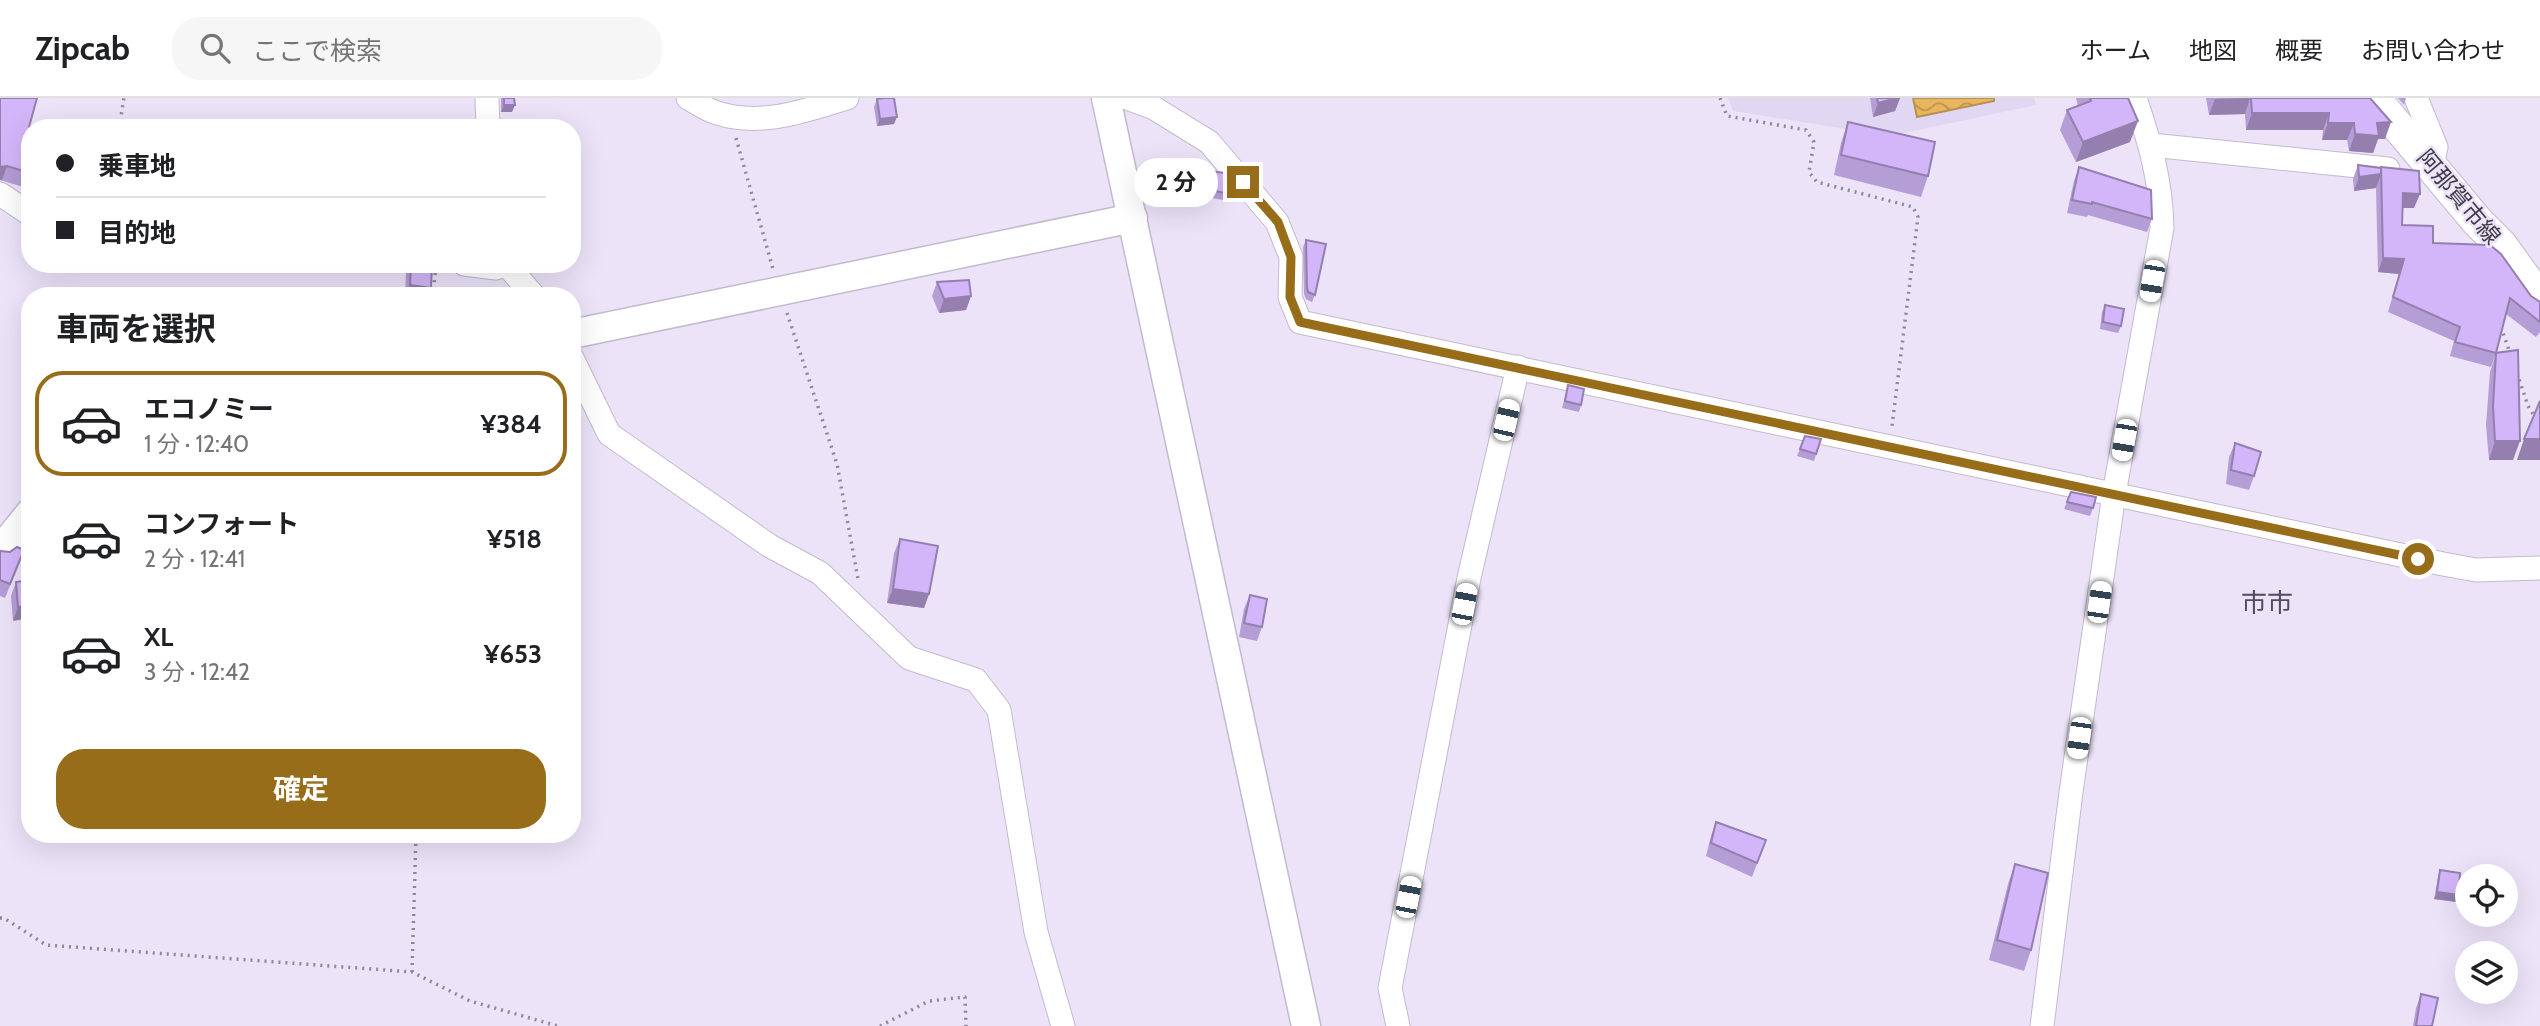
<!DOCTYPE html>
<html lang="ja">
<meta charset="utf-8">
<style>
body{margin:0;font-family:Cabin,"Noto Sans JP",sans-serif;background:#f6f6f6;color:#202124;height:100vh;display:flex;flex-direction:column;font-size:26px;white-space:nowrap}
*{box-sizing:border-box;margin:0}
p{font-size:23px;color:#757577}
.icon{flex:none;width:38px;height:38px;fill:none;stroke:currentColor;stroke-width:2;stroke-linecap:round;stroke-linejoin:round}
.map{position:relative;flex:1;overflow:hidden}
.drawer{position:absolute;left:21px;top:189px;width:560px;height:556px;display:flex;flex-direction:column;background:#fff;border-radius:28px;box-shadow:0 7px 28px #0002}
.drawer>*{flex:none}
.top-card{position:absolute;left:21px;top:21px;width:560px;height:154px;border-radius:28px;box-shadow:0 7px 28px #0002;display:grid;align-content:center;height:154px;padding:0 35px;background:#fff}
.controls{position:absolute;left:2455px;top:766px;display:grid;gap:14px}
.controls a{display:grid;place-items:center;width:63px;height:63px;border-radius:50%;background:#fff;box-shadow:0 7px 28px #0002;font-size:35px}
.end{position:absolute;width:32px;height:32px;margin:-16px;border:9px solid #976d19;background:#fff;box-shadow:0 0 0 4px #fff}
.from{border-radius:50%}
.bubble{position:absolute;height:49px;border-radius:24px;background:#fff;box-shadow:0 7px 28px #0002;font-size:23px;font-weight:700;line-height:49px;text-align:center}
.car{position:absolute;width:21px;height:42px;margin:-21px -10px;border-radius:9px;box-shadow:0 0 5px 2px #0007;background:linear-gradient(#fff 24%,#345 0 40%,#fff 0 76%,#345 0 86%,#fff 0)}
.top-card b{display:flex;align-items:center;gap:24px;height:66px;font-size:26px}
.top-card b+b{border-top:2px solid #e0e0e0}
.top-card i{width:18px;height:18px;background:#202124}
ul{padding:0;list-style:none}
li{display:flex;align-items:center;gap:21px;height:105px;margin:0 14px 10px;padding:0 21px;border:4px solid transparent;border-radius:28px}
li div{flex:1}
li b{display:block;font-size:26px}
li em{font-style:normal;font-weight:700}
li.current{border-color:#976d19}
li>.icon{width:63px;height:63px;stroke-width:1.5}
h2{padding:0 35px;font-size:32px;line-height:84px}
.primary-button{display:flex;gap:14px;margin-top:auto;padding:14px 35px}
.primary-button a{flex:1;height:80px;border-radius:28px;background:#976d19;color:#fff;font-size:28px;font-weight:700;line-height:80px;text-align:center}
header{display:flex;align-items:center;gap:42px;box-sizing:border-box;height:98px;padding:0 35px;background:#fff;border-bottom:2px solid #e0e0e0}
header strong{font-size:33px}
nav{display:flex;gap:38px;margin-inline-start:auto;font-size:24px}
.search{width:490px;height:63px;background:#f6f6f6;display:flex;align-items:center;gap:18px;box-sizing:border-box;padding:0 24px;border-radius:28px;color:#757577;font-size:26px}
.map>svg:first-child{display:block}
.built{fill:#e2d7f3}
.water{fill:url(#water-waves);stroke:#b69156;stroke-width:2}
.lines{fill:none;stroke-linecap:round;stroke-linejoin:round}
.minor-casing{stroke:#c2bacf;stroke-width:25}
.tertiary-casing{stroke:#c2bacf;stroke-width:31}
.secondary-casing{stroke:#c2bacf;stroke-width:34}
.path{stroke:#8e8896;stroke-width:3.5;stroke-dasharray:2 5;stroke-linecap:butt}
.minor{stroke:#fff;stroke-width:23}
.tertiary{stroke:#fff;stroke-width:28}
.secondary{stroke:#fff;stroke-width:32}
.wall{fill:#b59dd6}
.shaded-wall{fill:#947fae}
.building{fill:#d3b6f9;stroke:#947fae;stroke-width:2}
.route{stroke:#976d19;stroke-width:9}
.labels{text-anchor:middle;stroke-width:5;stroke-linejoin:round;paint-order:stroke}
.street-label{font-size:23px;fill:#3f3b44;stroke:#ece3f9}
.quarter-label{font-size:26px;fill:#524b5d;stroke:#ece3f9}
</style>
<header>
<strong>Zipcab</strong>
<div class="search"><svg class="icon" aria-label="search" viewBox="0 0 24 24"><circle cx="10" cy="10" r="6"/><path d="M15 15l6 6"/></svg>ここで検索</div>
<nav><a>ホーム</a><a>地図</a><a>概要</a><a>お問い合わせ</a></nav>
</header>
<div class="map">
<svg width="2540" height="928" viewBox="0 0 2540 928">
<defs>
<pattern id="water-waves" width="16" height="10" patternUnits="userSpaceOnUse" patternTransform="scale(1.75)"><rect width="16" height="10" fill="#e9b65e"/><path d="M0 5q4-4 8 0t8 0" fill="none" stroke="#be954f"/></pattern>
</defs>
<rect width="100%" height="100%" fill="#ece3f9"/>
<path class="built" d="M1728 0H2034L2036 7 1890 38 1733 13Z"/>
<path class="water" d="M1913 0H1994V3L1917 19Z"/>
<g class="lines">
<defs>
<g id="minor">
<path d="M487 0 488 30"/>
<path d="M688 0C697 5 707 12 717 15 762 29 804 13 847 0"/>
<path d="M1127 0 1154 10 1209 44 1277 124 1291 159 1290 199 1300 224 2443 466 2476 472 2540 470"/>
<path d="M2416 0 2436 49 2432 67"/>
<path d="M2151 47 2388 71"/>
<path d="M0 96 30 116"/>
<path d="M464 166 496 170 506 167"/>
<path d="M506 166 534 198"/>
<path d="M572 260 609 336 770 448 820 475 909 560 976 582 999 612 1036 834 1063 928"/>
<path d="M1398 928 1390 890 1469 480 1518 269"/>
<path d="M2042 928 2071 694 2114 396 2162 130C2161 82 2150 45 2135 0"/>
</g>
<g id="tertiary">
<path d="M1106 0 1306 928"/>
<path d="M572 236 1133 120"/>
<path d="M0 452 30 415"/>
</g>
<path id="secondary" d="M2374 0 2477 123 2501 147 2540 201"/>
</defs>
<use href="#minor" class="minor-casing"/>
<use href="#tertiary" class="tertiary-casing"/>
<use href="#secondary" class="secondary-casing"/>
<g class="path">
<path d="M1720 0 1727 18 1806 32 1814 44 1809 74 1817 84 1913 109 1918 119 1892 328"/>
<path d="M119 30 124 0"/>
<path d="M736 40 773 171"/>
<path d="M433 198 436 166"/>
<path d="M787 215 837 366 858 481"/>
<path d="M2501 229 2510 255"/>
<path d="M2517 275 2528 308 2540 327"/>
<path d="M0 820H4L46 847 412 874 470 903 558 928"/>
<path d="M412 874 416 737"/>
<path d="M880 928 929 903 965 899 966 928"/>
</g>
<use href="#minor" class="minor"/>
<use href="#tertiary" class="tertiary"/>
<use href="#secondary" class="secondary"/>
</g>
<g class="wall">
<path d="M0 0 30 30V91L0 82Z"/>
<path d="M501 0H514L512 14H501Z"/>
<path d="M1870 0H1900L1895 13 1873 19Z"/>
<path d="M2076 0H2128L2130 44 2076 64 2060 32 2067 12 2078 8Z"/>
<path d="M2206 0H2370L2385 41H2378L2373 55 2349 53 2347 42H2322L2323 32H2246L2245 16 2209 17Z"/>
<path d="M2398 0H2406L2404 7Z"/>
<path d="M877 1 894 26 877 28 874 9Z"/>
<path d="M1848 24 1928 78 1921 99 1834 77 1841 45Z"/>
<path d="M2358 67 2381 70 2414 110H2402V127L2540 204V234L2536 239 2506 216 2496 255 2491 269 2450 258 2454 243 2388 214 2399 176 2378 174 2376 90 2354 93 2353 81Z"/>
<path d="M2079 69 2152 121 2147 134 2088 117 2087 119 2067 115 2074 83Z"/>
<path d="M1209 73 1230 96 1228 103 1208 99 1207 80Z"/>
<path d="M1306 142 1315 197 1312 204 1306 201 1304 196 1303 149Z"/>
<path d="M408 166H432L428 198H405L406 173Z"/>
<path d="M937 184 971 198 966 212 939 215 932 198Z"/>
<path d="M2105 207 2121 228 2118 235 2100 231 2102 214Z"/>
<path d="M2496 255 2513 362H2489L2486 327 2490 274Z"/>
<path d="M1568 287 1581 307 1579 314 1562 310Z"/>
<path d="M1821 341 1814 363 1797 358 1800 351Z"/>
<path d="M2235 345 2254 378 2249 392 2226 386 2229 359Z"/>
<path d="M2071 394 2093 410 2090 418 2064 411Z"/>
<path d="M900 441 929 496 924 510 887 505 894 455Z"/>
<path d="M0 453 10 454 19 466 5 500 0 498Z"/>
<path d="M30 482 13 523 11 498 16 484Z"/>
<path d="M1250 497 1262 529 1257 543 1239 539 1244 511Z"/>
<path d="M1716 724 1766 742 1752 779 1706 758 1711 738Z"/>
<path d="M2015 766 2031 852 2024 873 1989 862 2008 786Z"/>
<path d="M2440 772 2459 797 2457 804 2434 801 2438 779Z"/>
<path d="M2421 896 2432 928H2413L2416 910Z"/>
</g>
<g class="shaded-wall">
<path d="M1897 0H1900L1895 13 1873 19 1878 5Z"/>
<path d="M2250 0 2245 16 2209 17 2215 1Z"/>
<path d="M504 7H515L512 14H501Z"/>
<path d="M2252 15H2329L2323 32H2246Z"/>
<path d="M897 19 894 26 877 28 880 21Z"/>
<path d="M2138 23 2130 44 2076 64 2083 44Z"/>
<path d="M2391 24 2385 41H2378L2373 55 2349 53 2355 36 2377 25Z"/>
<path d="M2328 25H2354L2347 42H2322Z"/>
<path d="M7 68 2 82H0V69Z"/>
<path d="M2381 76 2376 90 2354 93 2359 79Z"/>
<path d="M2403 95 2420 96 2414 110H2398Z"/>
<path d="M2383 160 2404 161 2399 176 2378 174Z"/>
<path d="M410 187 431 190 428 198H406Z"/>
<path d="M971 198 966 212 939 215 944 201Z"/>
<path d="M2524 341H2540V362H2517Z"/>
<path d="M2495 343H2520L2513 362H2489Z"/>
<path d="M893 491 929 496 924 510 887 505Z"/>
<path d="M30 507V520L13 523 18 509Z"/>
<path d="M2437 794 2459 797 2457 804 2434 801Z"/>
</g>
<g class="building">
<path d="M0 0H37L29 29 34 30H30V75L7 68 0 69Z"/>
<path d="M504 0H514L515 7H504Z"/>
<path d="M884 0H894L897 19 880 21 877 1Z"/>
<path d="M1877 0H1897L1878 5Z"/>
<path d="M2090 0H2128L2138 23 2083 44 2067 12 2091 3Z"/>
<path d="M2251 0H2370L2391 24 2377 25 2379 38 2355 36 2354 25H2328L2329 15H2252Z"/>
<path d="M507 23 508 30H496Z"/>
<path d="M1848 24 1935 44 1928 78 1841 57Z"/>
<path d="M2358 67 2381 70V76L2359 79Z"/>
<path d="M2079 69 2151 92 2152 121 2092 104V106L2072 102Z"/>
<path d="M2381 69 2419 73 2420 96 2403 95 2402 127 2433 128V145L2490 147 2501 156 2531 198 2540 204V224L2510 200 2496 255 2455 244 2460 229 2393 199 2404 161 2383 160Z"/>
<path d="M1209 73 1225 75 1231 81 1230 96 1210 92Z"/>
<path d="M1306 142 1326 146 1315 197 1308 194 1307 189Z"/>
<path d="M411 166H432L431 190 410 187Z"/>
<path d="M969 182 971 198 944 201 937 184Z"/>
<path d="M2105 207 2124 211 2121 228 2103 224Z"/>
<path d="M2518 252 2520 343H2495L2493 308 2496 255Z"/>
<path d="M1568 287 1584 291 1581 307 1565 303Z"/>
<path d="M2540 303V341H2524Z"/>
<path d="M1805 338 1821 341 1816 356 1800 351Z"/>
<path d="M2235 345 2261 354 2254 378 2231 372Z"/>
<path d="M2071 394 2096 399 2093 410 2067 404Z"/>
<path d="M900 441 938 448 929 496 893 491Z"/>
<path d="M17 449 24 452 10 486 0 482V453L10 454Z"/>
<path d="M30 482V507L18 509 16 484Z"/>
<path d="M1250 497 1267 501 1262 529 1244 525Z"/>
<path d="M1716 724 1766 742 1757 765 1711 745Z"/>
<path d="M2015 766 2048 775 2031 852 1997 842Z"/>
<path d="M2440 772 2460 775 2459 797 2437 794Z"/>
<path d="M2421 896 2438 900 2432 928H2416Z"/>
</g>
<g class="lines">
<path class="route" d="M1243 84 1278 124 1291 159 1290 199 1300 224 2418 461"/>
</g>
<g class="labels">
<g class="street-label">
<text transform="translate(2459 99) rotate(50)" y="8">阿那賀市線</text>
</g>
<g class="quarter-label">
<text x="2267" y="514">市市</text>
</g>
</g>
</svg>
<div class="controls">
<a><svg class="icon" aria-label="locate" viewBox="0 0 24 24"><circle cx="12" cy="12" r="6"/><path d="M12 2v4M12 18v4M2 12h4M18 12h4"/></svg></a>
<a><svg class="icon" aria-label="layers" viewBox="0 0 24 24"><path d="M12 4l9 5-9 5-9-5zM3 14l9 5 9-5"/></svg></a>
</div>
<i class="end from" style="left:2418px;top:461px"></i>
<i class="end" style="left:1243px;top:84px"></i>
<div class="bubble" style="left:1134px;top:60px;width:84px">2 分</div>
<i class="car" style="left:2152px;top:183px;rotate:190deg"></i>
<i class="car" style="left:1506px;top:322px;rotate:13deg"></i>
<i class="car" style="left:2124px;top:342px;rotate:190deg"></i>
<i class="car" style="left:2099px;top:504px;rotate:8deg"></i>
<i class="car" style="left:1464px;top:506px;rotate:11deg"></i>
<i class="car" style="left:2079px;top:640px;rotate:188deg"></i>
<i class="car" style="left:1408px;top:799px;rotate:11deg"></i>
<div class="top-card">
<b><i class="from"></i>乗車地</b>
<b><i></i>目的地</b>
</div>
<section class="drawer">
<h2>車両を選択</h2>
<ul>
<li class="current"><svg class="icon" aria-label="car" viewBox="0 0 24 24"><path d="M5 17H2v-5l4-1 3-4h7l3 4 3 1v5h-3M9 17h6M6 11h13"/><circle cx="7" cy="17" r="2"/><circle cx="17" cy="17" r="2"/></svg><div><b>エコノミー</b><p>1 分 · 12:40</p></div><em>¥384</em></li>
<li><svg class="icon" aria-label="car" viewBox="0 0 24 24"><path d="M5 17H2v-5l4-1 3-4h7l3 4 3 1v5h-3M9 17h6M6 11h13"/><circle cx="7" cy="17" r="2"/><circle cx="17" cy="17" r="2"/></svg><div><b>コンフォート</b><p>2 分 · 12:41</p></div><em>¥518</em></li>
<li><svg class="icon" aria-label="car" viewBox="0 0 24 24"><path d="M5 17H2v-5l4-1 3-4h7l3 4 3 1v5h-3M9 17h6M6 11h13"/><circle cx="7" cy="17" r="2"/><circle cx="17" cy="17" r="2"/></svg><div><b>XL</b><p>3 分 · 12:42</p></div><em>¥653</em></li>
</ul>
<div class="primary-button"><a>確定</a></div>
</section>
</div>
